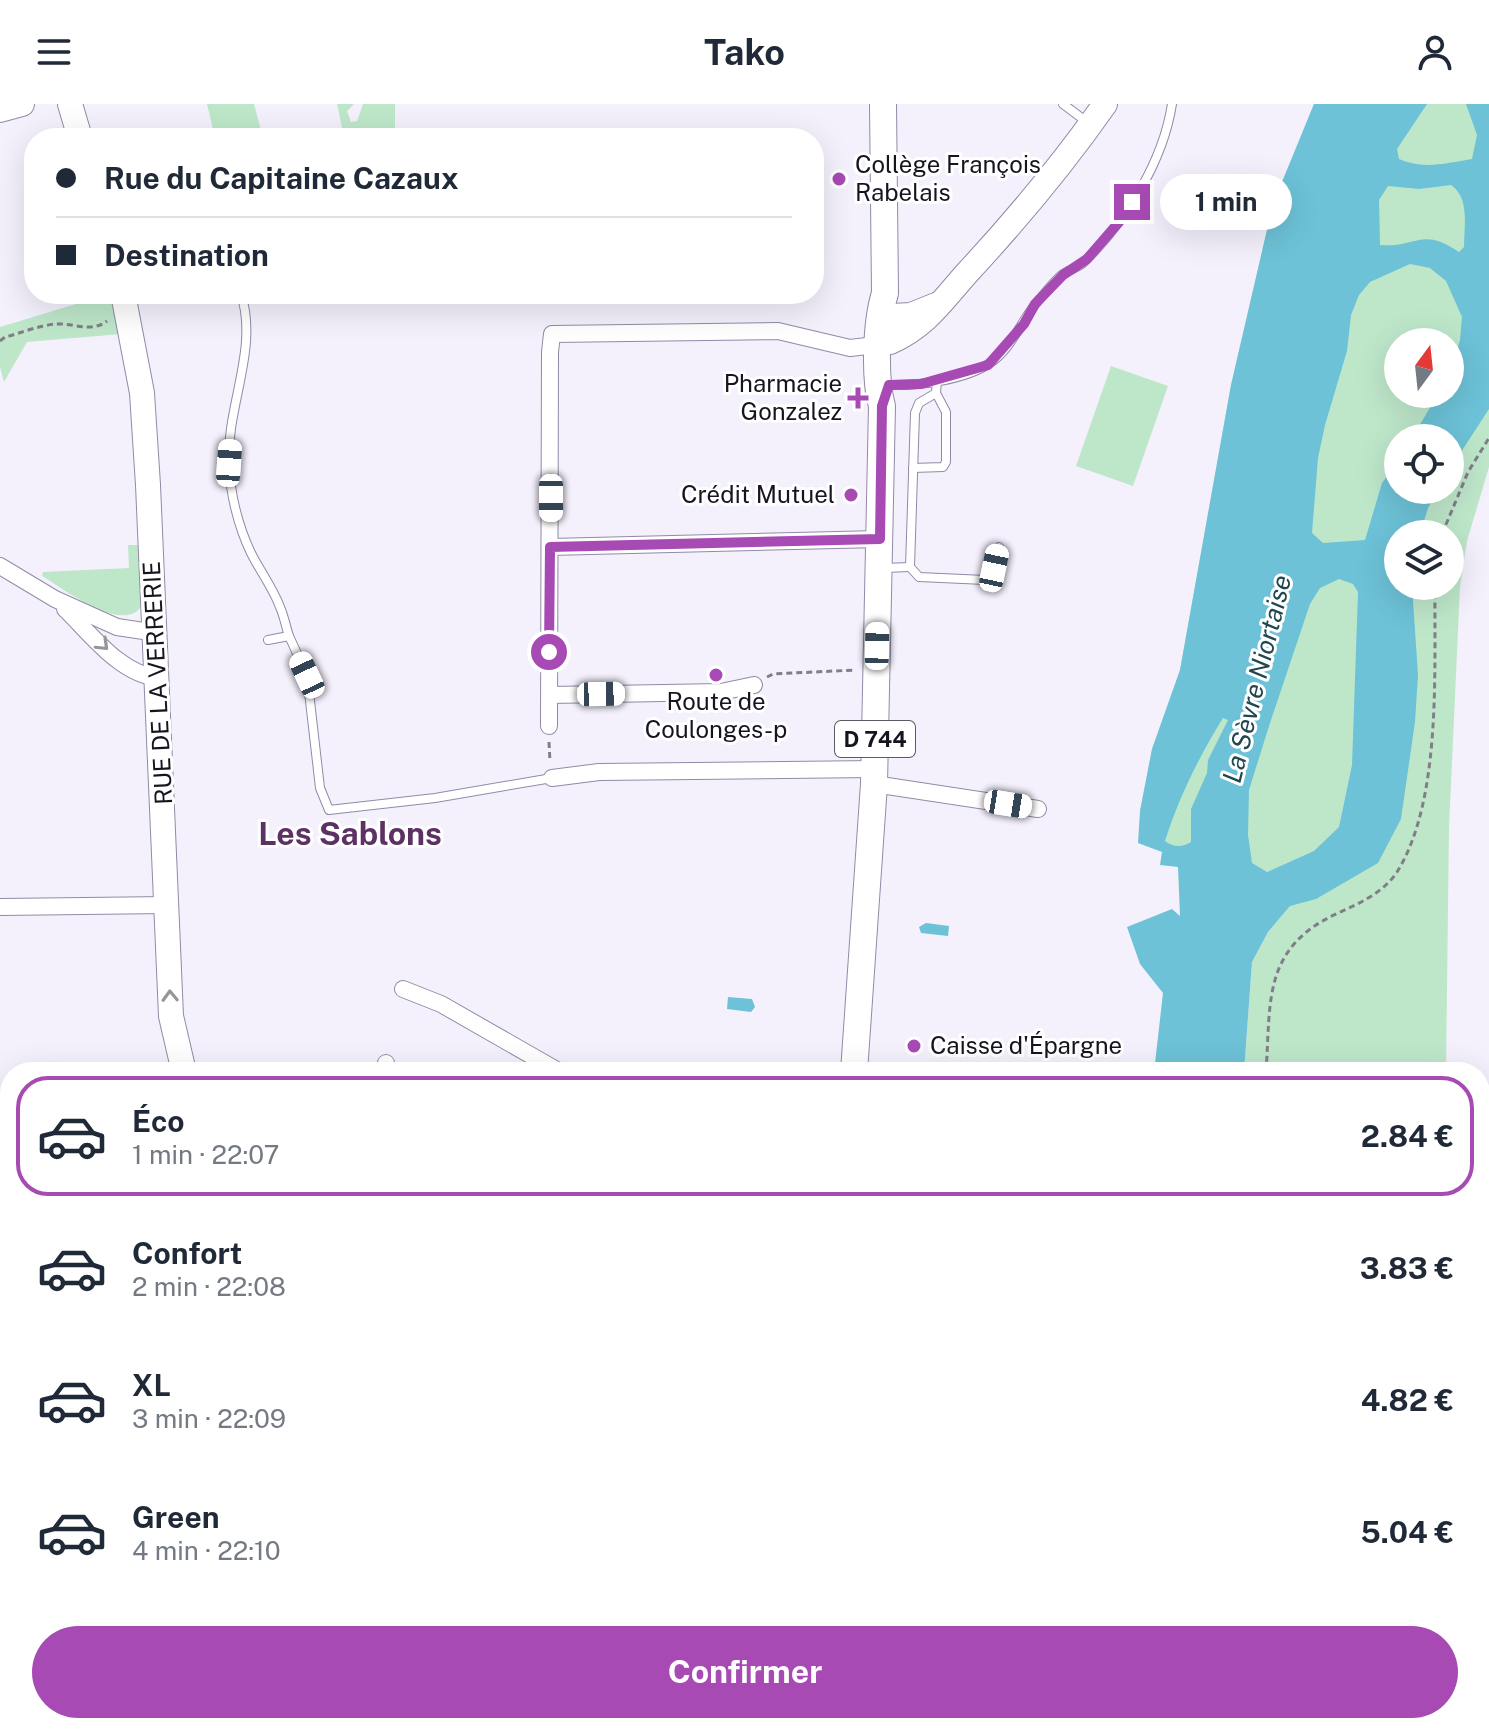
<!DOCTYPE html>
<html lang="fr">
<meta charset="utf-8">
<style>
body{margin:0;font-family:"Public Sans",sans-serif;background:#f6f6f7;color:#1f2937;height:100vh;display:flex;flex-direction:column;font-size:30px;white-space:nowrap}
*{box-sizing:border-box;margin:0}
p{font-size:26px;color:#747a83}
.icon{flex:none;width:44px;height:44px;fill:none;stroke:currentColor;stroke-width:2;stroke-linecap:round;stroke-linejoin:round}
.map{position:relative;flex:1;overflow:hidden}
.panel{position:absolute;left:0px;top:958px;width:1490px;height:672px;display:flex;flex-direction:column;background:#fff;border-radius:32px 32px 0 0;box-shadow:0 8px 32px #0002}
.panel>*{flex:none}
.hud{position:absolute;left:24px;top:24px;width:800px;height:176px;border-radius:32px;box-shadow:0 8px 32px #0002;display:grid;align-content:center;height:176px;padding:0 32px;background:#fff}
.needle{width:52px;rotate:15deg}
.controls{position:absolute;left:1384px;top:224px;display:grid;gap:16px}
.controls a{display:grid;place-items:center;width:80px;height:80px;border-radius:50%;background:#fff;box-shadow:0 8px 32px #0002;font-size:40px}
.end{position:absolute;width:36px;height:36px;margin:-18px;border:10px solid #a74ab4;background:#fff;box-shadow:0 0 0 4px #fff}
.from{border-radius:50%}
.bubble{position:absolute;height:56px;border-radius:28px;background:#fff;box-shadow:0 8px 32px #0002;font-size:26px;font-weight:700;line-height:56px;text-align:center}
.car{position:absolute;width:24px;height:48px;margin:-24px -12px;border-radius:10px;box-shadow:0 0 6px 2px #0007;background:linear-gradient(#fff 24%,#345 0 40%,#fff 0 76%,#345 0 86%,#fff 0)}
.hud b{display:flex;align-items:center;gap:28px;height:76px;font-size:30px}
.hud b+b{border-top:2px solid #e0e1e3}
.hud i{width:20px;height:20px;background:#1f2937}
ul{padding:14px 0 0;list-style:none}
li{display:flex;align-items:center;gap:24px;height:120px;margin:0 16px 12px;padding:0 16px;border:4px solid transparent;border-radius:32px}
li div{flex:1}
li b{display:block;font-size:30px}
li em{font-style:normal;font-weight:700}
li.on{border-color:#a74ab4}
li>.icon{width:72px;height:72px;stroke-width:1.5}
.action{display:flex;gap:16px;margin-top:auto;padding:16px 32px}
.action a{flex:1;height:92px;border-radius:48px;background:#a74ab4;color:#fff;font-size:32px;font-weight:700;line-height:92px;text-align:center}
header{display:flex;justify-content:space-between;align-items:center;height:104px;padding:0 32px;background:#fff;font-size:36px;font-weight:700}
.map>svg:first-child{display:block}
.green{fill:#bee7ca;fill-rule:evenodd}
.water{fill:#6dc2d7;fill-rule:evenodd}
.lines{fill:none;stroke-linecap:round;stroke-linejoin:round}
.lane-casing{stroke:#918aa6;stroke-width:10}
.street-casing{stroke:#918aa6;stroke-width:18}
.secondary-casing{stroke:#918aa6;stroke-width:26}
.primary-casing{stroke:#918aa6;stroke-width:28}
.path{stroke:#817e8a;stroke-width:3;stroke-dasharray:6 4;stroke-linecap:butt}
.lane{stroke:#fff;stroke-width:8}
.street{stroke:#fff;stroke-width:16}
.secondary{stroke:#fff;stroke-width:24}
.primary{stroke:#fff;stroke-width:26}
.oneway{stroke:#97959a}
.route{stroke:#a74ab4;stroke-width:10}
.poi-dot{fill:#a74ab4;stroke:#fff;stroke-width:3}
.labels{text-anchor:middle;stroke-width:6;stroke-linejoin:round;paint-order:stroke}
.shield{fill:#fff;stroke:#5d5a62;stroke-width:2}
.shield-label{font-size:22px;font-weight:bold;fill:#17141f}
.poi-label{font-size:24px;fill:#17141f;stroke:#fff;text-anchor:start}
.street-label{font-size:24px;fill:#17141f;stroke:#fff}
.water-label{font-size:26px;font-style:italic;fill:#204751;stroke:#fff}
.district-label{font-size:32px;font-weight:bold;fill:#5e3165;stroke:#fff}
</style>
<header><svg class="icon" aria-label="menu" viewBox="0 0 24 24"><path d="M4 6h16M4 12h16M4 18h16"/></svg>Tako<svg class="icon" aria-label="person" viewBox="0 0 24 24"><circle cx="12" cy="8" r="4"/><path d="M4 21q1-7 8-7t8 7"/></svg></header>
<div class="map">
<svg width="1489" height="1630" viewBox="0 0 1489 1630">
<rect width="100%" height="100%" fill="#f4f1fd"/>
<g class="green">
<path d="M207 0H254L263 34H215Z"/>
<path d="M337 0H354L347 7 351 18 357 17 363 0H395V34H333L343 28Z"/>
<path d="M1314 0H1489V363L1467 437 1460 483 1449 724 1446 968H1244L1252 858 1268 828 1290 802 1288 760 1267 768 1159 739 1140 707 1152 645 1180 566 1231 281 1273 100ZM1398 238H1450V290H1398ZM1398 334H1450V386H1398ZM1398 430H1450V482H1398Z"/>
<path d="M109 190H113L121 230 27 238 4 278 0 263V223Z"/>
<path d="M1111 262 1168 282 1133 382 1076 362Z"/>
<path d="M128 441H141C142 455 148 476 146 490 136 542 63 484 42 472L43 468 129 464Z"/>
<path d="M1480 1137 1489 1169V1630H1421L1415 1620H1480Z"/>
</g>
<g class="water">
<path d="M1314 0H1427L1397 45 1399 55C1423 66 1447 59 1472 55L1477 31 1466 0H1489V305L1450 365V334H1412L1438 290H1450V269L1460 236 1462 213 1446 177 1430 164 1410 160 1370 178 1359 191 1351 211 1347 247 1325 321 1318 354 1312 429 1323 439 1365 436 1382 379 1398 357V386H1438L1428 404 1420 430H1398V482H1412L1418 571 1415 618 1401 715 1378 759 1316 795 1290 802 1268 828 1252 858 1244 968H1154L1163 889 1140 860 1127 823 1172 805 1180 812 1178 763 1160 761 1162 748 1138 739 1140 707 1152 645 1180 566 1231 281 1273 100ZM1451 81C1470 94 1464 122 1464 143L1459 148C1422 122 1416 144 1380 141L1379 96 1388 82 1419 85ZM1339 475 1353 480 1358 488 1352 661 1339 723 1314 747 1267 768 1252 759 1248 731 1249 686 1270 619 1310 500 1320 484ZM1223 614 1228 616 1208 656 1207 669 1191 705V738C1182 744 1173 743 1165 737 1179 693 1199 653 1223 614Z"/>
<path d="M926 819 949 822 948 832 921 829 919 823Z"/>
<path d="M728 893 752 895 755 903 751 908 727 905Z"/>
<path d="M1329 1620H1415L1421 1630H1335Z"/>
</g>
<g class="lines">
<defs>
<g id="lane">
<path d="M1063 0 1087 18"/>
<path d="M241 190C259 245 226 303 229 360 230 389 238 422 251 449 260 467 273 484 280 503 284 512 286 523 289 532"/>
<path d="M937 276 936 289 919 299 915 309 910 463 919 473 985 476 994 464 999 443"/>
<path d="M889 281C918 282 965 276 990 259 1012 245 1021 216 1038 197 1046 188 1054 177 1063 170 1070 165 1078 164 1084 158 1126 117 1163 58 1172 0"/>
<path d="M913 364 943 363 946 358V308L936 289"/>
<path d="M884 464 910 463"/>
<path d="M268 536 289 532 307 571 320 684 329 706 435 694 552 674"/>
</g>
<g id="street">
<path d="M550 443 880 435"/>
<path d="M0 462 55 495 117 523 157 529"/>
<path d="M65 505C91 530 120 570 158 574"/>
<path d="M550 591 721 588 754 581"/>
<path d="M549 622 550 248 552 230 778 227 850 244 884 240"/>
<path d="M552 674 599 668 875 665"/>
<path d="M874 680 1038 705"/>
<path d="M0 803 168 801"/>
<path d="M403 885 441 900 560 968"/>
<path d="M386 959V968"/>
<path d="M0 1468 10 1456"/>
<path d="M0 1586 10 1595"/>
<path d="M38 1620 50 1630"/>
<path d="M196 1620 208 1630"/>
<path d="M1115 1620 1118 1630"/>
<path d="M130 1630 139 1620"/>
</g>
<g id="secondary">
<path d="M70 0 80 34"/>
<path d="M0 6 22 0"/>
<path d="M123 190 142 289 148 381 171 912 184 968"/>
<path d="M892 212 911 211 936 201"/>
<path d="M890 238C926 222 942 197 967 169 1017 115 1063 60 1105 0"/>
</g>
<g id="primary">
<path d="M854 968 874 680 882 302C874 274 876 218 885 189L883 0"/>
<path d="M0 1226 10 1235"/>
<path d="M456 1620 467 1630"/>
<path d="M816 1630 817 1620"/>
</g>
</defs>
<use href="#lane" class="lane-casing"/>
<use href="#street" class="street-casing"/>
<use href="#secondary" class="secondary-casing"/>
<use href="#primary" class="primary-casing"/>
<g class="path">
<path d="M0 237 5 233C21 229 40 221 56 220 73 219 92 229 107 217"/>
<path d="M1442 430 1468 368 1489 334"/>
<path d="M767 573 773 570 855 566"/>
<path d="M549 638 550 658"/>
<path d="M1266 968C1271 896 1262 844 1338 809 1360 799 1383 789 1397 768 1442 696 1434 566 1435 482"/>
<path d="M1480 1585 1489 1576"/>
</g>
<use href="#lane" class="lane"/>
<use href="#street" class="street"/>
<use href="#secondary" class="secondary"/>
<use href="#primary" class="primary"/>
</g>
<defs><path id="oneway-chevron" d="M-2-3.5L2.5 0L-2 3.5" fill="none" stroke-width="1.6" stroke-linecap="round" stroke-linejoin="round" transform="scale(2)"/></defs>
<g class="oneway">
<use href="#oneway-chevron" transform="translate(103 541) rotate(44)"/>
<use href="#oneway-chevron" transform="translate(170 892) rotate(-92)"/>
</g>
<g class="lines">
<path class="route" d="M549 548 550 443 880 435 882 302 889 281 921 280 988 261 1024 220 1035 200 1063 171 1087 155 1119 118 1132 98"/>
</g>
<g class="poi-dot">
<circle cx="839" cy="75" r="8"/>
<path d="M854 282h8v8h8v8h-8v8h-8v-8h-8v-8h8z"/>
<circle cx="851" cy="391" r="8"/>
<circle cx="716" cy="571" r="8"/>
<circle cx="914" cy="942" r="8"/>
</g>
<g class="labels">
<rect class="shield" x="835" y="617" width="80" height="36" rx="6"/>
<g class="shield-label">
<text x="875" y="643">D 744</text>
</g>
<g class="poi-label">
<text x="855" y="69">Collège François<tspan x="855" dy="28">Rabelais</tspan></text>
<text x="842" y="288" text-anchor="end">Pharmacie<tspan x="842" dy="28">Gonzalez</tspan></text>
<text x="835" y="399" text-anchor="end">Crédit Mutuel</text>
<text x="716" y="606" text-anchor="middle">Route de<tspan x="716" dy="28">Coulonges-p</tspan></text>
<text x="930" y="950">Caisse d'Épargne</text>
</g>
<g class="street-label">
<text transform="translate(158 579) rotate(-93)" y="8">RUE DE LA VERRERIE</text>
</g>
<g class="water-label">
<text transform="translate(1257 575) rotate(-76)" y="9">La Sèvre Niortaise</text>
</g>
<g class="district-label">
<text x="350" y="741">Les Sablons</text>
</g>
</g>
</svg>
<div class="controls">
<a><svg class="needle" viewBox="-14 -14 28 28"><path d="M0-13l5 13h-10z" fill="#e53935"/><path d="M0 13l5-13h-10z" fill="#747a83"/></svg></a>
<a><svg class="icon" aria-label="locate" viewBox="0 0 24 24"><circle cx="12" cy="12" r="6"/><path d="M12 2v4M12 18v4M2 12h4M18 12h4"/></svg></a>
<a><svg class="icon" aria-label="layers" viewBox="0 0 24 24"><path d="M12 4l9 5-9 5-9-5zM3 14l9 5 9-5"/></svg></a>
</div>
<i class="end from" style="left:549px;top:548px"></i>
<i class="end" style="left:1132px;top:98px"></i>
<div class="bubble" style="left:1160px;top:70px;width:132px">1 min</div>
<i class="car" style="left:229px;top:359px;rotate:4deg"></i>
<i class="car" style="left:551px;top:394px;rotate:180deg"></i>
<i class="car" style="left:994px;top:464px;rotate:12deg"></i>
<i class="car" style="left:877px;top:542px;rotate:1deg"></i>
<i class="car" style="left:307px;top:571px;rotate:335deg"></i>
<i class="car" style="left:601px;top:590px;rotate:89deg"></i>
<i class="car" style="left:1008px;top:700px;rotate:99deg"></i>
<div class="hud">
<b><i class="from"></i>Rue du Capitaine Cazaux</b>
<b><i></i>Destination</b>
</div>
<section class="panel">
<ul>
<li class="on"><svg class="icon" aria-label="car" viewBox="0 0 24 24"><path d="M5 17H2v-5l4-1 3-4h7l3 4 3 1v5h-3M9 17h6M6 11h13"/><circle cx="7" cy="17" r="2"/><circle cx="17" cy="17" r="2"/></svg><div><b>Éco</b><p>1 min · 22:07</p></div><em>2.84 €</em></li>
<li><svg class="icon" aria-label="car" viewBox="0 0 24 24"><path d="M5 17H2v-5l4-1 3-4h7l3 4 3 1v5h-3M9 17h6M6 11h13"/><circle cx="7" cy="17" r="2"/><circle cx="17" cy="17" r="2"/></svg><div><b>Confort</b><p>2 min · 22:08</p></div><em>3.83 €</em></li>
<li><svg class="icon" aria-label="car" viewBox="0 0 24 24"><path d="M5 17H2v-5l4-1 3-4h7l3 4 3 1v5h-3M9 17h6M6 11h13"/><circle cx="7" cy="17" r="2"/><circle cx="17" cy="17" r="2"/></svg><div><b>XL</b><p>3 min · 22:09</p></div><em>4.82 €</em></li>
<li><svg class="icon" aria-label="car" viewBox="0 0 24 24"><path d="M5 17H2v-5l4-1 3-4h7l3 4 3 1v5h-3M9 17h6M6 11h13"/><circle cx="7" cy="17" r="2"/><circle cx="17" cy="17" r="2"/></svg><div><b>Green</b><p>4 min · 22:10</p></div><em>5.04 €</em></li>
</ul>
<div class="action"><a>Confirmer</a></div>
</section>
</div>
